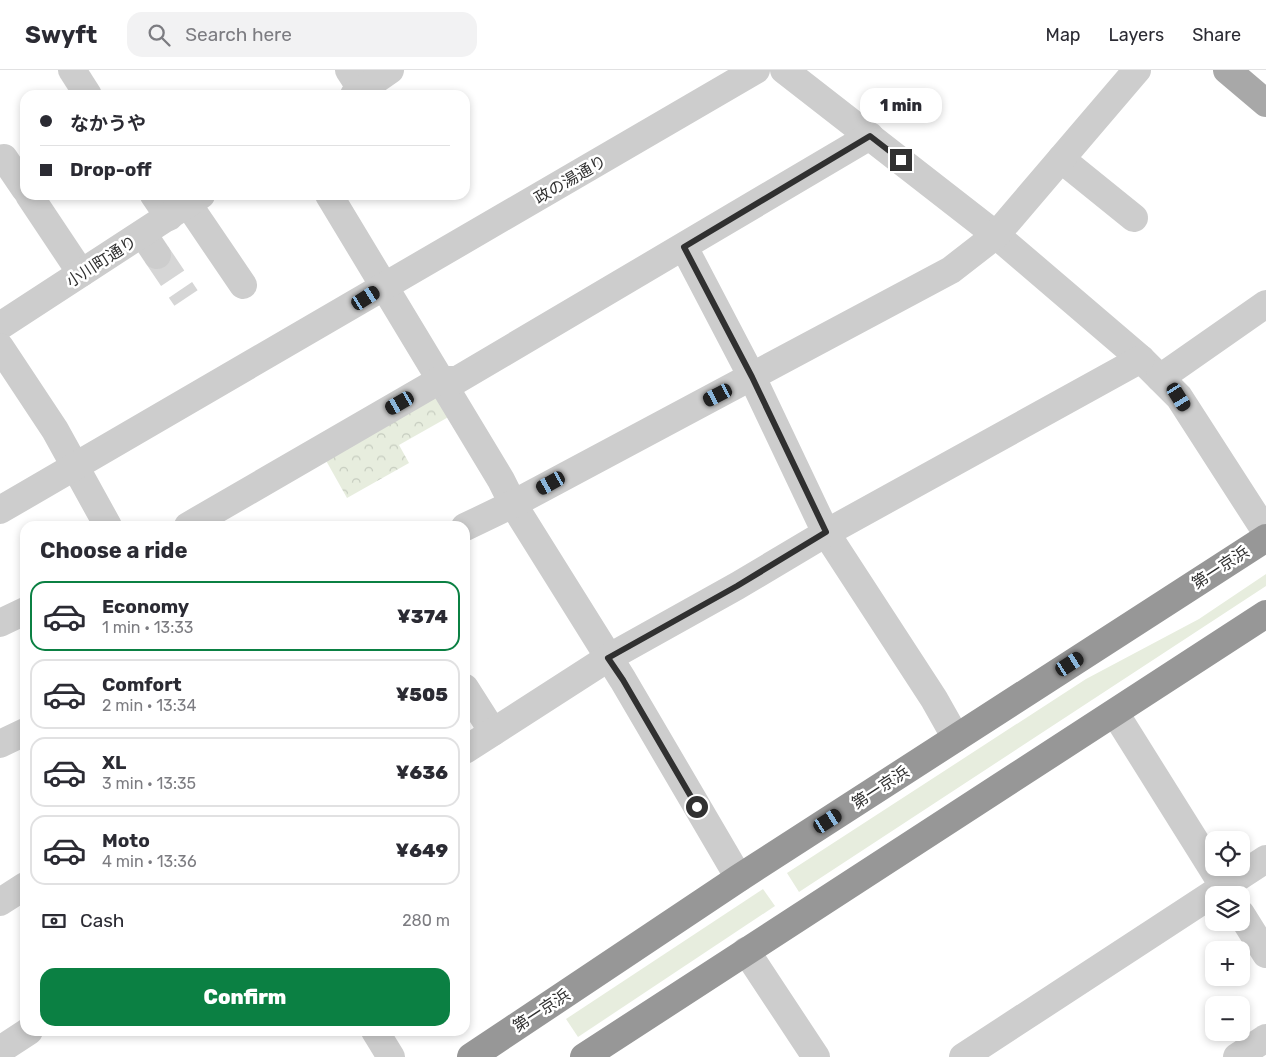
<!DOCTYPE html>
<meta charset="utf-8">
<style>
body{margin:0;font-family:Rubik,"Noto Sans JP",sans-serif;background:#f2f2f3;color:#2b2b33;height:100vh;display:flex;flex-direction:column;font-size:19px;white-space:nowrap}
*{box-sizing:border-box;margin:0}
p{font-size:16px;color:#7c7c81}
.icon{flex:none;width:28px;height:28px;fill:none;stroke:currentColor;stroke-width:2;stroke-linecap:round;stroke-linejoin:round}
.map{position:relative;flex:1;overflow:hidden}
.sheet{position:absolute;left:20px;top:451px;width:450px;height:515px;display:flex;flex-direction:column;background:#fff;border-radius:15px;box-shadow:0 2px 8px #0003}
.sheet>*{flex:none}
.guide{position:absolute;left:20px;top:20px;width:450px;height:110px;border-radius:15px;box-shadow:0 2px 8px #0003;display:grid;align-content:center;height:110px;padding:0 20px;background:#fff}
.fabs{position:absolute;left:1205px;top:761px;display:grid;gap:10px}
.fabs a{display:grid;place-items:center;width:45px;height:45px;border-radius:10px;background:#fff;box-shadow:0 2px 8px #0003;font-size:25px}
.end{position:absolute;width:22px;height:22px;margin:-11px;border:6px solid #303030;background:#fff;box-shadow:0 0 0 2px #fff}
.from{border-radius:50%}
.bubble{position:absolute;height:35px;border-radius:15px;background:#fff;box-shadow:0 2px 8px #0003;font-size:16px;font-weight:800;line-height:35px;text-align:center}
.car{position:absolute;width:15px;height:30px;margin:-15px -8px;border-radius:6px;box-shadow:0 0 4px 1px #0007;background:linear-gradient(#222 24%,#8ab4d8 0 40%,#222 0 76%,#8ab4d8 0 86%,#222 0)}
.guide b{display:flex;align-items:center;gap:18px;height:48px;font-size:19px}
.guide b+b{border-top:1px solid #e1e1e2}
.guide i{width:12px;height:12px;background:#2b2b33}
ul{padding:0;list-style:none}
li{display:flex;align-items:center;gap:15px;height:70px;margin:0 10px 8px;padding:0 10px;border:2px solid #e1e1e2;border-radius:15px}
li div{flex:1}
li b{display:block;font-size:19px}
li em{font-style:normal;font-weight:800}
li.active{border-color:#0b8043}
li>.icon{width:45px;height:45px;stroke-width:1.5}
h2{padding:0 20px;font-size:22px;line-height:60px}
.pay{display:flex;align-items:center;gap:12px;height:55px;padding:0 20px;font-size:19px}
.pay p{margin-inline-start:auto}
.cta{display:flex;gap:10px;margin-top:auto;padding:10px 20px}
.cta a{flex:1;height:58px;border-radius:15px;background:#0b8043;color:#fff;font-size:20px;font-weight:800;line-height:58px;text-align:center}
header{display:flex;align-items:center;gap:30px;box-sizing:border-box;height:70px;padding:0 25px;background:#fff;border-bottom:1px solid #e1e1e2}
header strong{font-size:24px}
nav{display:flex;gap:28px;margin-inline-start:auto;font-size:18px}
.search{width:350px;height:45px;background:#f2f2f3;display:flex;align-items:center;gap:12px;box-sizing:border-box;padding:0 18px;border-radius:15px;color:#7c7c81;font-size:19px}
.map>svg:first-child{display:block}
.grass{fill:#e7edde}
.forest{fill:url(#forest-crowns)}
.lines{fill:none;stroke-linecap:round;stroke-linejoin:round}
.minor-tunnel{stroke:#d6d6d6;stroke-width:28;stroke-dasharray:28 14;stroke-linecap:butt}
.minor{stroke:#cdcdcd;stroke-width:28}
.major{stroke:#a8a8a8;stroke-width:28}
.highway{stroke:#979797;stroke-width:28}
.route{stroke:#303030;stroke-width:6}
.labels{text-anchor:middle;stroke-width:5;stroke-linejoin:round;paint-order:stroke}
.street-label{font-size:16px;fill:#303030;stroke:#fff}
</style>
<header>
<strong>Swyft</strong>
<div class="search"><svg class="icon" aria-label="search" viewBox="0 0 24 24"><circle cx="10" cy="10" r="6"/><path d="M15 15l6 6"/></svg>Search here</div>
<nav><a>Map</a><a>Layers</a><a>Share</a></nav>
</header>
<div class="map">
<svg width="1266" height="987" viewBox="0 0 1266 987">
<defs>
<pattern id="forest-crowns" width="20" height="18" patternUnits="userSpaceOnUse" patternTransform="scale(1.25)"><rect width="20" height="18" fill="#e7edde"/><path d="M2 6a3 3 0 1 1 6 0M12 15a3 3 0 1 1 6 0" fill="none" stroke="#c6ccbf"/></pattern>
</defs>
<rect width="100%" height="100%" fill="#fff"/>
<g class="grass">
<path d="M1266 504V516L799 822 787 803 1086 609 1199 549Z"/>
<path d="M763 819 775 836 578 967 566 949Z"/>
</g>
<path class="forest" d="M439 322 452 345 399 375 409 393 347 428 324 387Z"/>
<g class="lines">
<path class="minor-tunnel" d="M157 185 186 228"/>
<g class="minor">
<path d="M72 0 88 25"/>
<path d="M349 0 362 20"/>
<path d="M784 0 996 165 1141 289 1179 327 1266 462"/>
<path d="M354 25 390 0"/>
<path d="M4 88 25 119"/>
<path d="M1061 89 1134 148"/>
<path d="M29 125 81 203"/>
<path d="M154 125 169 147"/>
<path d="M329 125 501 410 513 434 623 610 739 808"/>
<path d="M188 134 243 215"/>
<path d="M143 164 157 185"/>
<path d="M684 177 752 307 826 463 934 629 956 668"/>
<path d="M0 256 201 125"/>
<path d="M0 277 55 360 108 456"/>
<path d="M1160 308 1266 234"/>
<path d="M0 440 756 0"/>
<path d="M188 456 440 310H457L870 66"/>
<path d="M465 457 513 434 951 200 996 165 1137 0"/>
<path d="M0 553 25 541"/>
<path d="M465 618 493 662"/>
<path d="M1115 643 1229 825"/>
<path d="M0 674 25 662"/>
<path d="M465 680 608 588 737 516 826 463 1141 289"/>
<path d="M0 832 25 816"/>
<path d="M1241 844 1266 884"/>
<path d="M746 881 816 987"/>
<path d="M375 961 391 987"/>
<path d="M0 980 29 961"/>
<path d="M963 987 1266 789"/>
<path d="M1237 987 1266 968"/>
</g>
<path class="major" d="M1227 0 1266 33"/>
<g class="highway">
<path d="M471 987 739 808 1266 468"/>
<path d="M584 987 1266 544"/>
</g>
</g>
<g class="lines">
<path class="route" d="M697 737 623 610 608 588 737 516 826 462 752 307 684 177 870 66 901 90"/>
</g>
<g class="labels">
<g class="street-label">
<text transform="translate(570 109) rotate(-30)" y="6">政の湯通り</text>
<text transform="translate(101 191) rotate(-33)" y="6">小川町通り</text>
<text transform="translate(1220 497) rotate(-33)" y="6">第一京浜</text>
<text transform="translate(880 717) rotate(-33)" y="6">第一京浜</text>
<text transform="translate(541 940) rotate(-33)" y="6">第一京浜</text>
</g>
</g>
</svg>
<div class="fabs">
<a><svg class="icon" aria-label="locate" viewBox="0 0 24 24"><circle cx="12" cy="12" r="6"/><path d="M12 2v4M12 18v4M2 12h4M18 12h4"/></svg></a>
<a><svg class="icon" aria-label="layers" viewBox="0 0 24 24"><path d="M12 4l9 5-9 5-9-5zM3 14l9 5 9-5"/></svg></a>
<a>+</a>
<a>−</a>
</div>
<i class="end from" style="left:697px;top:737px"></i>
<i class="end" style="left:901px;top:90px"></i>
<div class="bubble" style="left:860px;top:18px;width:82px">1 min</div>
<i class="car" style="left:366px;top:228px;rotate:58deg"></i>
<i class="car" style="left:718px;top:325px;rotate:243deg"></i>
<i class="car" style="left:1179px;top:327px;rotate:148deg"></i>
<i class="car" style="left:400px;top:333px;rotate:240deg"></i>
<i class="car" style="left:551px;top:413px;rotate:241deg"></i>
<i class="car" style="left:1070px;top:594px;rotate:57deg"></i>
<i class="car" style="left:828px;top:751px;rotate:57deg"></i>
<div class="guide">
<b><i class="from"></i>なかうや</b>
<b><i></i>Drop-off</b>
</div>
<section class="sheet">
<h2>Choose a ride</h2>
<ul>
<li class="active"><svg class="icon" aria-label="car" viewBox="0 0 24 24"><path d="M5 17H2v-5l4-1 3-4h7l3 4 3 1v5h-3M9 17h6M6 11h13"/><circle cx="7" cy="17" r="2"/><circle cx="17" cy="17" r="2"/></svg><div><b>Economy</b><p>1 min · 13:33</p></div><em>¥374</em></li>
<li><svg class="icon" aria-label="car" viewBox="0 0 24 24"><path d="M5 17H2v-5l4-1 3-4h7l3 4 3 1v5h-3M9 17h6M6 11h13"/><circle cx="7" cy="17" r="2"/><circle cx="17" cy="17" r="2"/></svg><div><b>Comfort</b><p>2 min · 13:34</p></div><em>¥505</em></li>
<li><svg class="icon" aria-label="car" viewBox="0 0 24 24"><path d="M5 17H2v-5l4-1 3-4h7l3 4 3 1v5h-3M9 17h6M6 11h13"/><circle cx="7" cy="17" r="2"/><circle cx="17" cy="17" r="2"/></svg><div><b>XL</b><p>3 min · 13:35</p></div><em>¥636</em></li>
<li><svg class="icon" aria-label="car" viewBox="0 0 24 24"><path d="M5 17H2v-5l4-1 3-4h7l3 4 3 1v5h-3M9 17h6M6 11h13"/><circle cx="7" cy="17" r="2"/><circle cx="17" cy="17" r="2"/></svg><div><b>Moto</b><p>4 min · 13:36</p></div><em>¥649</em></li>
</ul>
<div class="pay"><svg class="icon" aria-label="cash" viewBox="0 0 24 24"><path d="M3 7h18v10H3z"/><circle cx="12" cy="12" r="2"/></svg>Cash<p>280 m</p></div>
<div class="cta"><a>Confirm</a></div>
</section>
</div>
